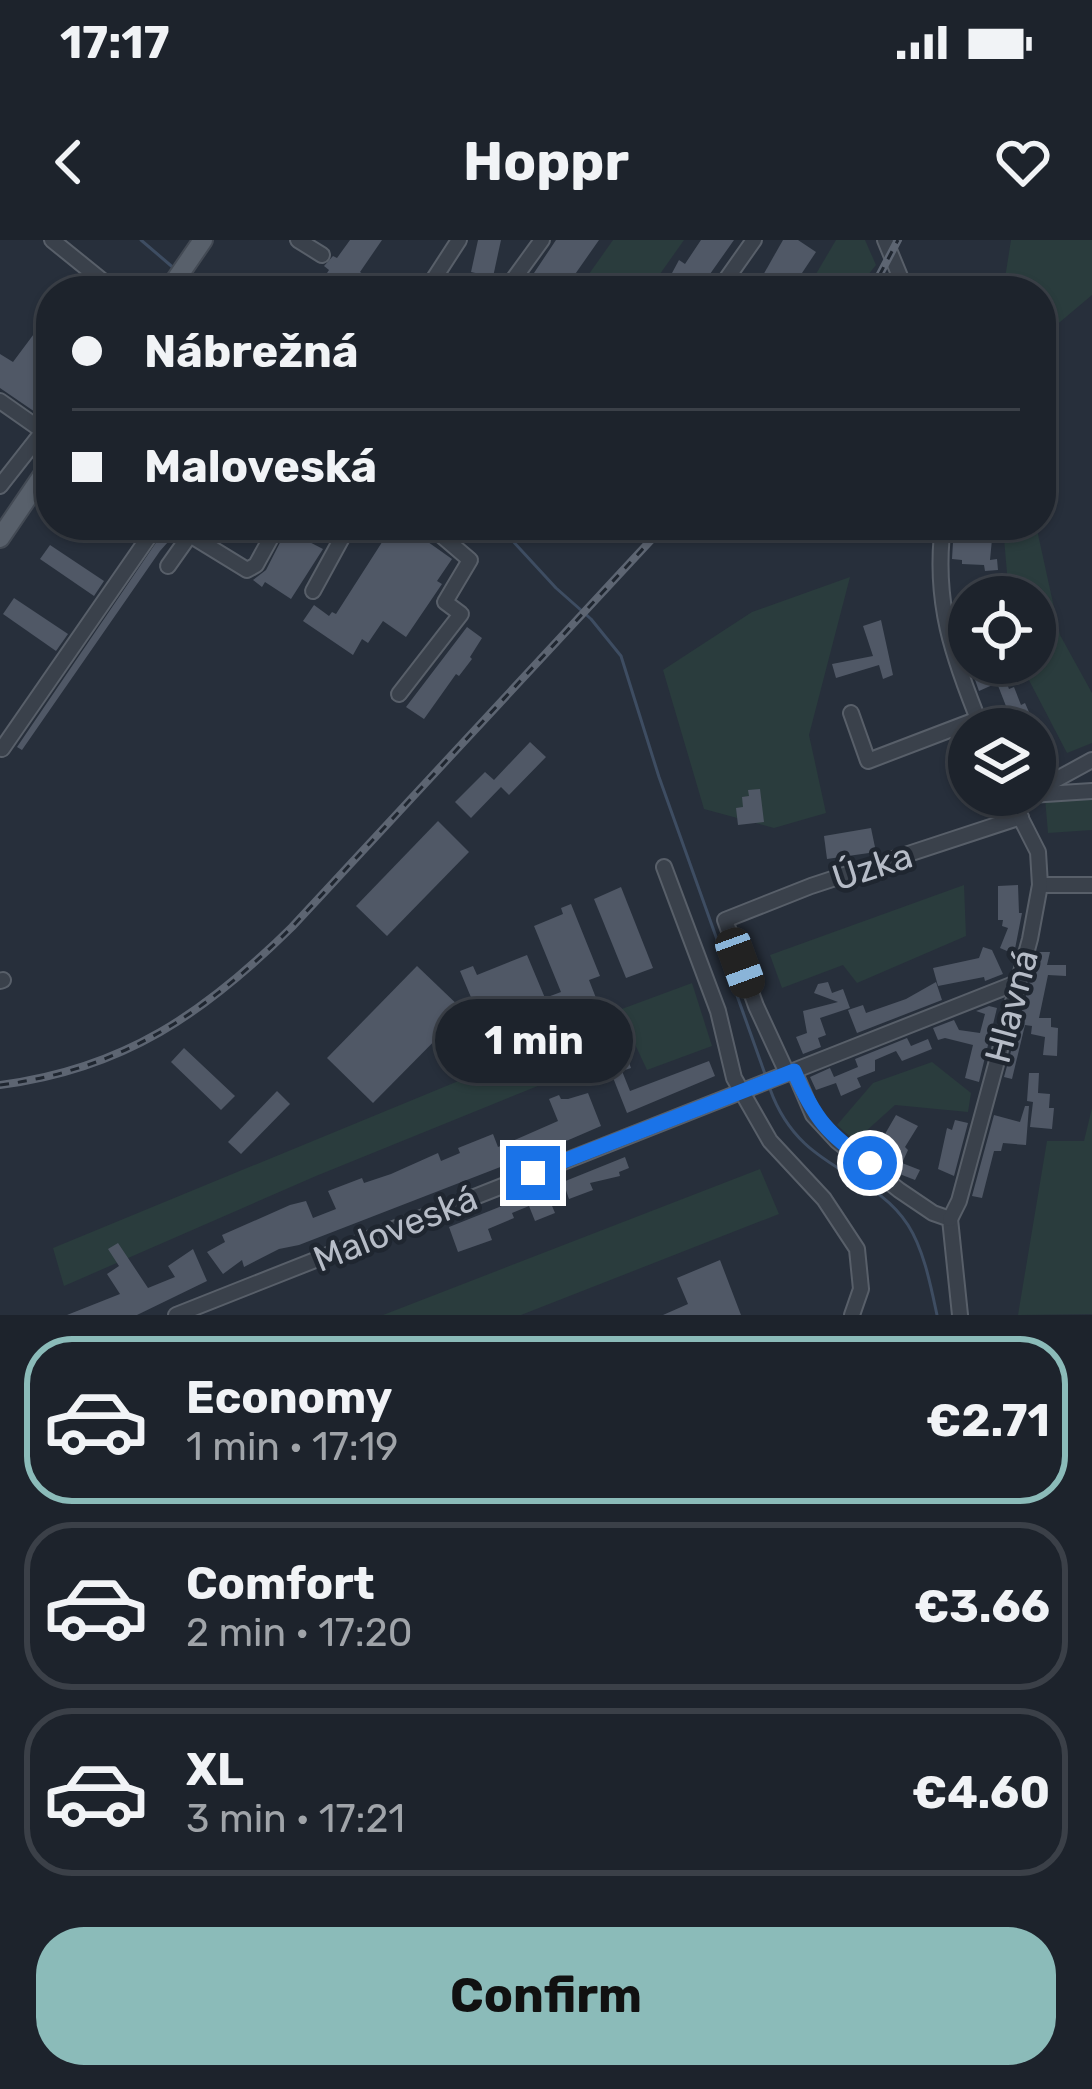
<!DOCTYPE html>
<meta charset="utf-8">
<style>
body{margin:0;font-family:Rubik,sans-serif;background:#2a2f38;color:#f1f3f6;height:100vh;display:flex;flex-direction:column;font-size:45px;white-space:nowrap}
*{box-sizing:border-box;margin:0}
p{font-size:39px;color:#a0a4a9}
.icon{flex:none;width:66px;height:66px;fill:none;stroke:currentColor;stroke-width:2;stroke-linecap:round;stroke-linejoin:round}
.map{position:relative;height:1075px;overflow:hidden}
.side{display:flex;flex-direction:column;background:#1d232c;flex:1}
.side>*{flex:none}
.guide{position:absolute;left:36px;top:36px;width:1020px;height:264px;border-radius:48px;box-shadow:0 3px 9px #0004,0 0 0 3px #3b4048;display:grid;align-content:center;height:264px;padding:0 36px;background:#1d232c}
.tools{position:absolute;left:948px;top:336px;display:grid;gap:24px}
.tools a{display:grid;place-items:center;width:108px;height:108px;border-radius:50%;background:#1d232c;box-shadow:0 3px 9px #0004,0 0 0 3px #3b4048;font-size:60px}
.end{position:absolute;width:54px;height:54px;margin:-27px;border:15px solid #1a73e8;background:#fff;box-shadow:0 0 0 6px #fff}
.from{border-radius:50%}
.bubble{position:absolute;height:84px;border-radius:42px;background:#1d232c;box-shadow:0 3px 9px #0004,0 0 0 3px #3b4048;font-size:39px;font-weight:700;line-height:84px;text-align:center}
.car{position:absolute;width:36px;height:72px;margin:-36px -18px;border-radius:15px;box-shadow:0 0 9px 3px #0007;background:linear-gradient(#222 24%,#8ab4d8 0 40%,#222 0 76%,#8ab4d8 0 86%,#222 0)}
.guide b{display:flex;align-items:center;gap:42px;height:114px;font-size:45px}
.guide b+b{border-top:3px solid #3b4048}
.guide i{width:30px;height:30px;background:#f1f3f6}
ul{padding:21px 0 0;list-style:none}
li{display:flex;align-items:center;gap:36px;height:168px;margin:0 24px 18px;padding:0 12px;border:6px solid #3b4048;border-radius:48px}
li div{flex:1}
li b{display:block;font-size:45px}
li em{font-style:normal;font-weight:700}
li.on{border-color:#8bbbb9}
li>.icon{width:108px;height:108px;stroke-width:1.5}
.primary-button{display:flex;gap:24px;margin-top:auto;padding:24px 36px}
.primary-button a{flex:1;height:138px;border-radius:48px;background:#8bbbb9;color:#111;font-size:48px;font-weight:700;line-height:138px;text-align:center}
.status{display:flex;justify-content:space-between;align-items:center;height:84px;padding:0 60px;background:#1d232c;direction:ltr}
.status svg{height:33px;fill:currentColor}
header{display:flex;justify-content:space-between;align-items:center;height:156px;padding:0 36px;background:#1d232c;font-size:54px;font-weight:700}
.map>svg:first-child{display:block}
.green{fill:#2a3c3d}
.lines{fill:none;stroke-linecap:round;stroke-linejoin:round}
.stream{stroke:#3e4d62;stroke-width:3}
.building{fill:#505866}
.minor-casing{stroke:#585f69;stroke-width:18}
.major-casing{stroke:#434a54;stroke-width:22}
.minor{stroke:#3a414b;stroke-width:14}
.major{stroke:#58606b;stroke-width:18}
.rail-casing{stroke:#5d6572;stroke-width:8}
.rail{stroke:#1f2630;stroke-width:3;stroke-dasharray:9;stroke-linecap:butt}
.route{stroke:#1a73e8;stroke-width:15}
.labels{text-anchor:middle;stroke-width:9;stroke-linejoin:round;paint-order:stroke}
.street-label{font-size:36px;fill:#b6bcc7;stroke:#1f2630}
</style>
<div class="status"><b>17:17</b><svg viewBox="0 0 49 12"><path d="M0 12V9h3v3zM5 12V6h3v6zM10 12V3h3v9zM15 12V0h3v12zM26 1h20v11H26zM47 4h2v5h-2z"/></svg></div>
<header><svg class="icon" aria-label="back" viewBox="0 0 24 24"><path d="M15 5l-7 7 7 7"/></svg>Hoppr<svg class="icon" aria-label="heart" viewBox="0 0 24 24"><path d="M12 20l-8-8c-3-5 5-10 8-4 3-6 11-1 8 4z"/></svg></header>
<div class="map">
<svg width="1092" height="1075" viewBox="0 0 1092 1075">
<rect width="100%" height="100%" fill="#272f3b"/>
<g class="green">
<path d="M613 0H684L648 51H577Z"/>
<path d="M836 0H865L876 25 855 51H806Z"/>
<path d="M1011 0H1092V55L1041 98V51H1003Z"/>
<path d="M1036 285 1060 395 1092 453V503L1067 513 1020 423H1035V357H1009L1003 286Z"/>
<path d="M850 337 809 495 826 573 774 588 704 569 663 430 752 372Z"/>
<path d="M1092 555V590L1048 593 1045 558Z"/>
<path d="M964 645 966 696 857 743 843 725 782 748 770 715Z"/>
<path d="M692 743 712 806 647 830 619 770Z"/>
<path d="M553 802 565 835 316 936 64 1046 53 1008Z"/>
<path d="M932 822 971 853 968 872 895 865 855 901 837 885 873 843Z"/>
<path d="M1092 868V1074L1018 1075 1047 901H1084Z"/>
<path d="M760 929 779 974 521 1075H383Z"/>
</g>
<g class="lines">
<g class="stream">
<path d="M141 0 176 30"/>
<path d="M188 40 201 51"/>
<path d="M498 285 556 348 591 379 621 416 659 537 765 834"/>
<path d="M770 849C800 933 871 928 908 985 924 1010 931 1047 937 1075"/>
</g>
</g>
<g class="building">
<path d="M350 0H382L360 32 387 51H315L329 30 324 26 333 16 337 18Z"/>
<path d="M478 0H501L493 37 471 32Z"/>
<path d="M556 0H599L571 40 563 34 550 51H522Z"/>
<path d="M701 0H734L698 51 664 48 679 20 685 24Z"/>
<path d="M783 0H798L816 12 790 51H754Z"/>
<path d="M51 71V126L41 141 51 149V155L38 174 0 148V114L13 122Z"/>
<path d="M168 285H183L160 311 22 510 17 507Z"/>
<path d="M289 285H297L292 293 323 309 291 359 265 342 262 347 253 340 266 330Z"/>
<path d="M370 285H404L452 319 437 341 442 344 406 397 383 381 368 403 362 399 353 415 303 381 314 365 329 376 332 372 336 374 386 296Z"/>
<path d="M954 285 993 289 990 320 997 319 998 330 985 331 984 325 962 324V320L952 319Z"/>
<path d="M50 305 104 341 94 356 40 319Z"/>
<path d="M14 358 68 394 56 411 3 374Z"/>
<path d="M881 380 893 435 883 439 879 425 836 438 832 424 873 416 863 386Z"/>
<path d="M467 387 482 398 470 417 472 419 459 436 456 434 424 479 406 467Z"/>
<path d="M969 423H999L1009 449 1014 447 1021 465 1025 463 1029 472 1011 479 997 443 979 451Z"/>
<path d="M530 502 546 517 509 555 501 547 471 578 455 562 485 532 494 540Z"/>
<path d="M760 549 764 582 738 585 736 568 743 567 742 557 749 556 748 550Z"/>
<path d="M438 581 469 612 387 696 356 666Z"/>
<path d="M871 588 876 612 827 619 824 596Z"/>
<path d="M1018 645 1019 673H1022L1014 714 1000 708 1008 688 1002 686 1003 680H998V646Z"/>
<path d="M621 647 653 728 626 738 594 659Z"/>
<path d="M571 664 600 736 589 740 596 758 523 788 515 770 505 775 501 765 478 774 460 731 473 726 477 735 527 715 545 758 561 752 534 686 563 674 561 668Z"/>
<path d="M983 707 992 710 1003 734 985 741 984 737 938 746 933 728 979 718Z"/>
<path d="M1038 712H1050L1047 725H1066V736L1048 735 1039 778H1051V787L1058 788 1057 816 1043 815 1045 797 1031 794 1032 786 1025 785 1012 839 1004 837Z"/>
<path d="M417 726 464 771 373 863 327 818Z"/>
<path d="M828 742 832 753 843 749 850 768 820 778 826 795 818 798 821 807 803 814 796 797 807 793 803 771 838 762 814 753 818 744Z"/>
<path d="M936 742 942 760 857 793 848 770 863 765 866 773 906 759Z"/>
<path d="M989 766 997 768 979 842 965 838 973 805 945 798 938 800 933 788 954 780 959 790 980 793 985 774 976 771Z"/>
<path d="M907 798 911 806 928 799 932 809 902 821 896 811 875 820V831L857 838 861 847 841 856 836 843 816 850 810 837 830 828 834 837 858 827 855 819Z"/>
<path d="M184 808 235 856 221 870 171 822Z"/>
<path d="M627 817 631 828 622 831 630 851 709 821 715 836 627 873 608 825Z"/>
<path d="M1029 833H1039L1038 853 1050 854 1049 868H1054L1052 889 1030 887 1033 862 1027 861Z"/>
<path d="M277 851 290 864 241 914 228 902Z"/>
<path d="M588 853 601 886 557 905 299 1005 279 1009 244 1027 242 1020 223 1034 207 1012 225 1002 222 995 290 965 306 961 313 978 336 969 328 951 362 938 364 943 391 934 438 913 441 921 460 913 458 908 493 894 498 907 517 899 558 881 549 859 559 855 561 859H568Z"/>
<path d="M1025 866H1029L1026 905 1003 903 1001 911H994L982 958 972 956 994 875 1020 882Z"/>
<path d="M896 875 918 886 905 907 908 910 902 923 920 930 915 940 897 933 891 929 894 924 865 909 882 892 885 894Z"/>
<path d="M955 880 968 883 954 936 938 929 947 888 952 890Z"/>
<path d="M625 917 629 928 619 932 620 936 590 943 593 950 569 959 563 942Z"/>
<path d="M545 949 555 973 535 981 529 966 512 973 514 978 488 989 492 1000 458 1012 449 987Z"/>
<path d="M118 1003 148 1048 175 1037 168 1026 193 1009 207 1041 137 1075H67L120 1054 107 1034 119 1026 108 1009Z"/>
<path d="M720 1020 741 1075H663L688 1064 677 1038Z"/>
</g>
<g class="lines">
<defs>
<g id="minor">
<path d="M52 0 115 51"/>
<path d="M298 0 322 15"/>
<path d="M885 0 906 51"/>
<path d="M426 51 459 0"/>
<path d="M505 51 542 0"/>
<path d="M718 51 754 0"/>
<path d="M0 161 47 194"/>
<path d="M0 246 51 181"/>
<path d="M943 285C933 362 953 418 982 489"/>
<path d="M190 295 247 330 256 325 278 285"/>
<path d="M168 326 197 285"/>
<path d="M313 351 349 285"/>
<path d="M399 454 461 374 445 362 470 320 429 285"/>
<path d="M851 473 868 521 978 479"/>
<path d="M2 509 157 285"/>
<path d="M1035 551 1092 520"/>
<path d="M1030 555 1092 551"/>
<path d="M664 627 718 771 734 838 770 901 824 959 857 1009 861 1049 852 1075"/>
<path d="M1040 645H1092"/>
<path d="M0 741 3 740"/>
<path d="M794 831 813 875 837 901 899 950 933 973 950 979 960 1075"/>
<path d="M787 833 756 766 725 680 811 646 1021 577"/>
<path d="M950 979 959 961 1030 699 1040 645 1038 612 1009 555"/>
<path d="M176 1075 1016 743"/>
</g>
<g id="major">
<path d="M168 51 203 0"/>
<path d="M0 298 51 223"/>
</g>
</defs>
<use href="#minor" class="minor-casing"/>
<use href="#major" class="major-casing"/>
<use href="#minor" class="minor"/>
<use href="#major" class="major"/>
<defs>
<g id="rail">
<path d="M871 51 898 0"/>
<path d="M0 845C124 829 205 773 292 687L665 285"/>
</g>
</defs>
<use href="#rail" class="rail-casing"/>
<use href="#rail" class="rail"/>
</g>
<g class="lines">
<path class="route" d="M533 933 794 831C814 878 828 895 870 923"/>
</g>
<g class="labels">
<g class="street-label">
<text transform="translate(872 626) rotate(-18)" y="13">Úzka</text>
<text transform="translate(1011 766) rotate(-75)" y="13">Hlavná</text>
<text transform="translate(395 988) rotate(-22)" y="13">Maloveská</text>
</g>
</g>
</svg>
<div class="tools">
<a><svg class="icon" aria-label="locate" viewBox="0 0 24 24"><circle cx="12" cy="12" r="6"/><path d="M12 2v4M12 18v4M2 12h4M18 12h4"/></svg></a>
<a><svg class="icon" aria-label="layers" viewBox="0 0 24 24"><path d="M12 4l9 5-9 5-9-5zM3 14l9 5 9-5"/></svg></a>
</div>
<i class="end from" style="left:870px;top:923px"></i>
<i class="end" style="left:533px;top:933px"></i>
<div class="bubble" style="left:435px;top:759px;width:198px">1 min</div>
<i class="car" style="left:740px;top:723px;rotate:160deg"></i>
<div class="guide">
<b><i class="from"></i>Nábrežná</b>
<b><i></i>Maloveská</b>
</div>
</div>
<section class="side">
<ul>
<li class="on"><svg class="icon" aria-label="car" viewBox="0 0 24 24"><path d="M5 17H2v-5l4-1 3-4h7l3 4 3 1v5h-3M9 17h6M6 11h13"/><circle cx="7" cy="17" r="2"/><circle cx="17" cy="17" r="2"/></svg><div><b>Economy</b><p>1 min · 17:19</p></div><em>€2.71</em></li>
<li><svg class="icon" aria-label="car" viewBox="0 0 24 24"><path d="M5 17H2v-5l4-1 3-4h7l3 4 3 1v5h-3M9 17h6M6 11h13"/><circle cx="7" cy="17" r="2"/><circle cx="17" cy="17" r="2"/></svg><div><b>Comfort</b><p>2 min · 17:20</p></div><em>€3.66</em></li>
<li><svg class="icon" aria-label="car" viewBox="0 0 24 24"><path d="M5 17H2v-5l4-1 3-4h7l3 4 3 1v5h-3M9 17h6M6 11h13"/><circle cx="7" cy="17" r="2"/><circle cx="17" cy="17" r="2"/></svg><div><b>XL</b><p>3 min · 17:21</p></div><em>€4.60</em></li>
</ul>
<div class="primary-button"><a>Confirm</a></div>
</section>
